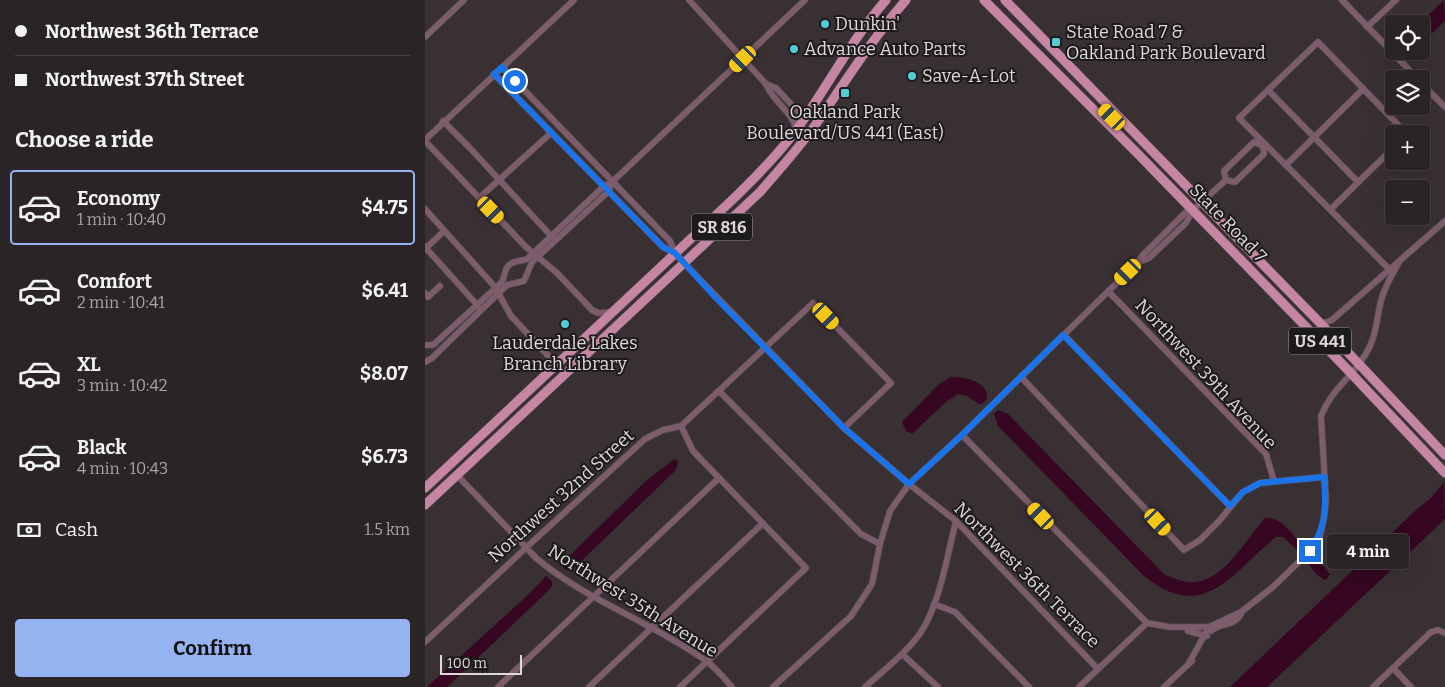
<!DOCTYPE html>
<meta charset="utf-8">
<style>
body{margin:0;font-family:Bitter,serif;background:#332c2f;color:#f1f3f6;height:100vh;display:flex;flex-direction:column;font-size:19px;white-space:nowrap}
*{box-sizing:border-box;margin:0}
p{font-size:16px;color:#a6a4a7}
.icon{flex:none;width:28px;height:28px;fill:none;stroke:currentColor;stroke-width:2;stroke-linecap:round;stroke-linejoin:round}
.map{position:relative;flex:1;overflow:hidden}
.details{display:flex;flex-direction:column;background:#2b2427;width:425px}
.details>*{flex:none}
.hud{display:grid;align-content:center;height:110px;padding:0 15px;background:#2b2427}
.tools{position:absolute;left:960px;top:15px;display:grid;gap:10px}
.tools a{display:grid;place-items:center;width:45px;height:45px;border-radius:5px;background:#2b2427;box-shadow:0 5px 20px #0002,0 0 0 1px #474144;font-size:25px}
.scale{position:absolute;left:15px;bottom:12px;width:82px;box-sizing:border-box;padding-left:5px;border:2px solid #ded8db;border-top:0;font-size:14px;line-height:18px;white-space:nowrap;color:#ded8db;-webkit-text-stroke:4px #1d1a1b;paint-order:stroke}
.end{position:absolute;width:22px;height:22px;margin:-11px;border:6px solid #1a73e8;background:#fff;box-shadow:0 0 0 2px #fff}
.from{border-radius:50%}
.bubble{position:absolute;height:35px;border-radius:5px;background:#2b2427;box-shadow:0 5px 20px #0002,0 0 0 1px #474144;font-size:16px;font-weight:700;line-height:35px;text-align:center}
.car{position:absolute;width:15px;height:30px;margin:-15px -8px;border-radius:6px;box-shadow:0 0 4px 1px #0007;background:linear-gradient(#f5c518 24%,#345 0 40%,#f5c518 0 76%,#345 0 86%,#f5c518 0)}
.hud b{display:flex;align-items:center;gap:18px;height:48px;font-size:19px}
.hud b+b{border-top:1px solid #474144}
.hud i{width:12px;height:12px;background:#f1f3f6}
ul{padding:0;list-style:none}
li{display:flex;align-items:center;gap:15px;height:75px;margin:0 10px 8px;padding:0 5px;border:2px solid transparent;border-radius:5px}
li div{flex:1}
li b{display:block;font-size:19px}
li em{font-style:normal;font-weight:700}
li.selected{border-color:#95b2f1}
li>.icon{width:45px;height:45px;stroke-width:1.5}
h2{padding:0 15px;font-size:22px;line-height:60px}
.pay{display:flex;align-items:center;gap:12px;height:55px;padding:0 15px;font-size:19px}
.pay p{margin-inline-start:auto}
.action{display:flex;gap:10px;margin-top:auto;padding:10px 15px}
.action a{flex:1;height:58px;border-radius:5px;background:#95b2f1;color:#111;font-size:20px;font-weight:700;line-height:58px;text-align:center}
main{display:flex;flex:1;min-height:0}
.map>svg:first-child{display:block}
.water{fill:#360622}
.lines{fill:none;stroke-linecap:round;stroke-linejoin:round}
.street-casing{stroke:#574e52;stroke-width:7}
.primary-casing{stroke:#574e52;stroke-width:10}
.street{stroke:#7d5d6c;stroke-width:5.5}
.primary{stroke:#c585a3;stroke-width:9}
.route{stroke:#1a73e8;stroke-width:6}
.poi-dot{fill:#51ccd2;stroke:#1d1a1b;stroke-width:2}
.labels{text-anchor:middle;stroke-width:4;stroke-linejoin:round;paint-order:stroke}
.shield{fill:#1d1a1b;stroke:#a49fa1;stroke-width:1}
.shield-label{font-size:16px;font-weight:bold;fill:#ded8db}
.poi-label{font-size:18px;fill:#ded8db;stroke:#1d1a1b;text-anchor:start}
.street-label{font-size:18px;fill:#ded8db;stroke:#1d1a1b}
</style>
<main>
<section class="details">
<div class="hud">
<b><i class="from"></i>Northwest 36th Terrace</b>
<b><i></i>Northwest 37th Street</b>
</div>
<h2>Choose a ride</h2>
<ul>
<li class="selected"><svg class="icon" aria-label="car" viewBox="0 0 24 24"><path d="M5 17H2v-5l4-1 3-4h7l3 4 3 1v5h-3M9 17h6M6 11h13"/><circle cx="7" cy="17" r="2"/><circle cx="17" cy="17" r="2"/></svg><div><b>Economy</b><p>1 min · 10:40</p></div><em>$4.75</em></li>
<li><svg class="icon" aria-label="car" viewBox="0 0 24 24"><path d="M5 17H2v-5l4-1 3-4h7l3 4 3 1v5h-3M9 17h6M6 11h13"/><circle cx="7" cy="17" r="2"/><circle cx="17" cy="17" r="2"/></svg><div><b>Comfort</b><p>2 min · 10:41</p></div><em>$6.41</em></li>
<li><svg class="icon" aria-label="car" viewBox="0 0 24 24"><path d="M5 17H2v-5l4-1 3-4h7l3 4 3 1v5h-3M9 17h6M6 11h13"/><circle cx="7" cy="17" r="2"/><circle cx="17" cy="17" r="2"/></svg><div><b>XL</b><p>3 min · 10:42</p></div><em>$8.07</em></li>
<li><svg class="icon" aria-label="car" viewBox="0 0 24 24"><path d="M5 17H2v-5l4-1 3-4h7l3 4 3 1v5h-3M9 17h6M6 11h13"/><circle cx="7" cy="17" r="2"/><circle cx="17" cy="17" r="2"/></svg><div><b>Black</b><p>4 min · 10:43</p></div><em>$6.73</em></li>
</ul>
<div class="pay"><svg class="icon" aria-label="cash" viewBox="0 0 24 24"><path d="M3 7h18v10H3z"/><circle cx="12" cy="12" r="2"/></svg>Cash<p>1.5 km</p></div>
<div class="action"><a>Confirm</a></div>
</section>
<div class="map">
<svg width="1020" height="687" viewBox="0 0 1020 687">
<rect width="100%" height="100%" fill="#393034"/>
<g class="water">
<path d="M1019 0 1020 21 996 43V24H994Z"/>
<path d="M526 377C539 377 564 381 562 399L557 404H554L542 396 533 394 521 402 487 434 481 431 477 422 514 384Z"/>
<path d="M573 410 583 414 739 574C748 578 758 583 769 582 800 580 821 539 840 518 856 516 867 534 876 544L877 547 873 551 858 537H851C807 572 780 625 719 576L573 426 569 414Z"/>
<path d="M249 459 253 461 251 470 147 570H141L135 565 221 481Z"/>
<path d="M1019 482 1020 519 842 687H805L992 509 1004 500Z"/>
<path d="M888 556 892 558 905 574 901 580C894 578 886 569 883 562Z"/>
<path d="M121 576 127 581V586L122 592 22 687H2L106 592Z"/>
</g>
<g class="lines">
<defs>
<g id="street">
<path d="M264 0 341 84C348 102 367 111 371 129"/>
<path d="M917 0 993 79"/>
<path d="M942 27 971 0"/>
<path d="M0 37 39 0"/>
<path d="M77 67 245 241 250 253 259 263 419 428 484 484 531 521 673 669"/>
<path d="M69 74 238 247 250 253"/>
<path d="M996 83 1020 107"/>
<path d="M341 84 351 88 379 118"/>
<path d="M843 90 933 182"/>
<path d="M18 121 44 147 128 238"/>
<path d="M0 140 149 0"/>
<path d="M0 141 101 247 132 273 167 310 173 313 188 312"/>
<path d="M840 144 964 269"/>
<path d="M838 146 829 142 799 171 801 180 810 182 839 154 838 146 840 144 814 118 893 42 982 134"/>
<path d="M861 165 938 89"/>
<path d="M54 198 126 133"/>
<path d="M0 209 70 287 86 316 132 365"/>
<path d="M906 209 969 147"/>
<path d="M0 247 54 307"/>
<path d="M0 249 19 231"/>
<path d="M712 263 724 258 761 223 768 210 801 180"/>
<path d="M683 291 841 454 849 481"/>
<path d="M0 293 3 297 15 286"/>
<path d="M896 324 907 320 1020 221"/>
<path d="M639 335 805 506"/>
<path d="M0 345H8L77 282C79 278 79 274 81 270 84 260 95 262 102 259L179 186 187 182 380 0"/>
<path d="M0 362 7 358 82 285 99 281 107 262 184 191 187 182"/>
<path d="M596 377 759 550 775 540 794 521 818 492 835 483 899 477"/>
<path d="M294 391 436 534 455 544"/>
<path d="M537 435 722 623 745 627H785"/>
<path d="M32 475 111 558C161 600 226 622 280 660 290 667 299 678 307 687"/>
<path d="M509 604 530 612 604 687"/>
<path d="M763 631 782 636"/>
<path d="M786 631C796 622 807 628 816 614"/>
<path d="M0 642 105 544 220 439 238 430 256 426 388 303 466 383 419 428"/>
<path d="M477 654 513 687"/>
<path d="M764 663 784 627 816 612 848 587 885 551 895 536 899 518 901 500 896 416C907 387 933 373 945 346 952 331 952 316 956 301 959 287 968 274 974 262"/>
<path d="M968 668 986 687"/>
<path d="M73 687 294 478"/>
<path d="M164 687 337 524"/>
<path d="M255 687 381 568 268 451 256 426"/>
<path d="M348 687 426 616 447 584 455 544 465 511 484 484 537 435 712 263 717 256 761 212 768 210"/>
<path d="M440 687C459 670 485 650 498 629 516 598 522 556 531 521"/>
<path d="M654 687 722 623"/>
<path d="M739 687 767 661"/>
<path d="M948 687 1006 632 1013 630 1020 633"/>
</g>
<g id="primary">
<path d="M559 0 712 153 920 367 1020 473"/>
<path d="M580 0 896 324 1020 455"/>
<path d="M0 488 305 202C329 179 353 155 372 129 403 86 426 40 461 0"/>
<path d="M0 505 335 192C354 170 374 148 391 124 420 82 447 39 481 0"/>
</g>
</defs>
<use href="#street" class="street-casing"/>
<use href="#primary" class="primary-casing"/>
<use href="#street" class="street"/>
<use href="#primary" class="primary"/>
</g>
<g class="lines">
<path class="route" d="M90 81 77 67 69 74 238 247 250 253 289 296 419 428 484 484 537 435 638 335 805 506 818 492 835 483 899 477C901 507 902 525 885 551"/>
</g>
<g class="poi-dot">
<circle cx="400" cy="24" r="5"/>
<rect x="626" y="37" width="10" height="10" rx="2.5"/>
<circle cx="369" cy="49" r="5"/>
<circle cx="487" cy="76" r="5"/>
<rect x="415" y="88" width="10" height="10" rx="2.5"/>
<circle cx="140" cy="324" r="5"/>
</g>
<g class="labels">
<g class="shield">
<rect x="267" y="213.5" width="60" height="27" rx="4"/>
<rect x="864" y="327.5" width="62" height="27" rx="4"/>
</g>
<g class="shield-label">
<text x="297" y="233">SR 816</text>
<text x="895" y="347">US 441</text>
</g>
<g class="poi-label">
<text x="410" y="30">Dunkin'</text>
<text x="641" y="38">State Road 7 &amp;<tspan x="641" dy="21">Oakland Park Boulevard</tspan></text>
<text x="379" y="55">Advance Auto Parts</text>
<text x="497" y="82">Save-A-Lot</text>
<text x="420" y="118" text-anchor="middle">Oakland Park<tspan x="420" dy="21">Boulevard/US 441 (East)</tspan></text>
<text x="140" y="349" text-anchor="middle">Lauderdale Lakes<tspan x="140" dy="21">Branch Library</tspan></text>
</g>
<g class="street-label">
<text transform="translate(803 223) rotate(46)" y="6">State Road 7</text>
<text transform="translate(781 374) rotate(47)" y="6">Northwest 39th Avenue</text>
<text transform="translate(136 496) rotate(-42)" y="6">Northwest 32nd Street</text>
<text transform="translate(602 575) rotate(45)" y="6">Northwest 36th Terrace</text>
<text transform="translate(208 601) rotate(32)" y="6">Northwest 35th Avenue</text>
</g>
</g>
</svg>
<div class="tools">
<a><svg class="icon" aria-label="locate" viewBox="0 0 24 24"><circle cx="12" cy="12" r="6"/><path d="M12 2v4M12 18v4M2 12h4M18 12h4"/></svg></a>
<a><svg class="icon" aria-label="layers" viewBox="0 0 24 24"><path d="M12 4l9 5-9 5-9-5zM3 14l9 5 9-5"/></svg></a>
<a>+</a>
<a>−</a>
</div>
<div class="scale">100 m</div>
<i class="end from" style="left:90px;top:81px"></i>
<i class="end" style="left:885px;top:551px"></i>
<div class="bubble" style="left:902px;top:534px;width:82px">4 min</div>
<i class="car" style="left:318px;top:59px;rotate:226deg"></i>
<i class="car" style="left:687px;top:117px;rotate:315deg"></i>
<i class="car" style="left:66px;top:210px;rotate:136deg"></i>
<i class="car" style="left:703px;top:272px;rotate:226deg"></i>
<i class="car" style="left:401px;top:316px;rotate:136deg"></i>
<i class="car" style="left:616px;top:516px;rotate:316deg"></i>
<i class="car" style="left:733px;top:522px;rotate:137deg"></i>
</div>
</main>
